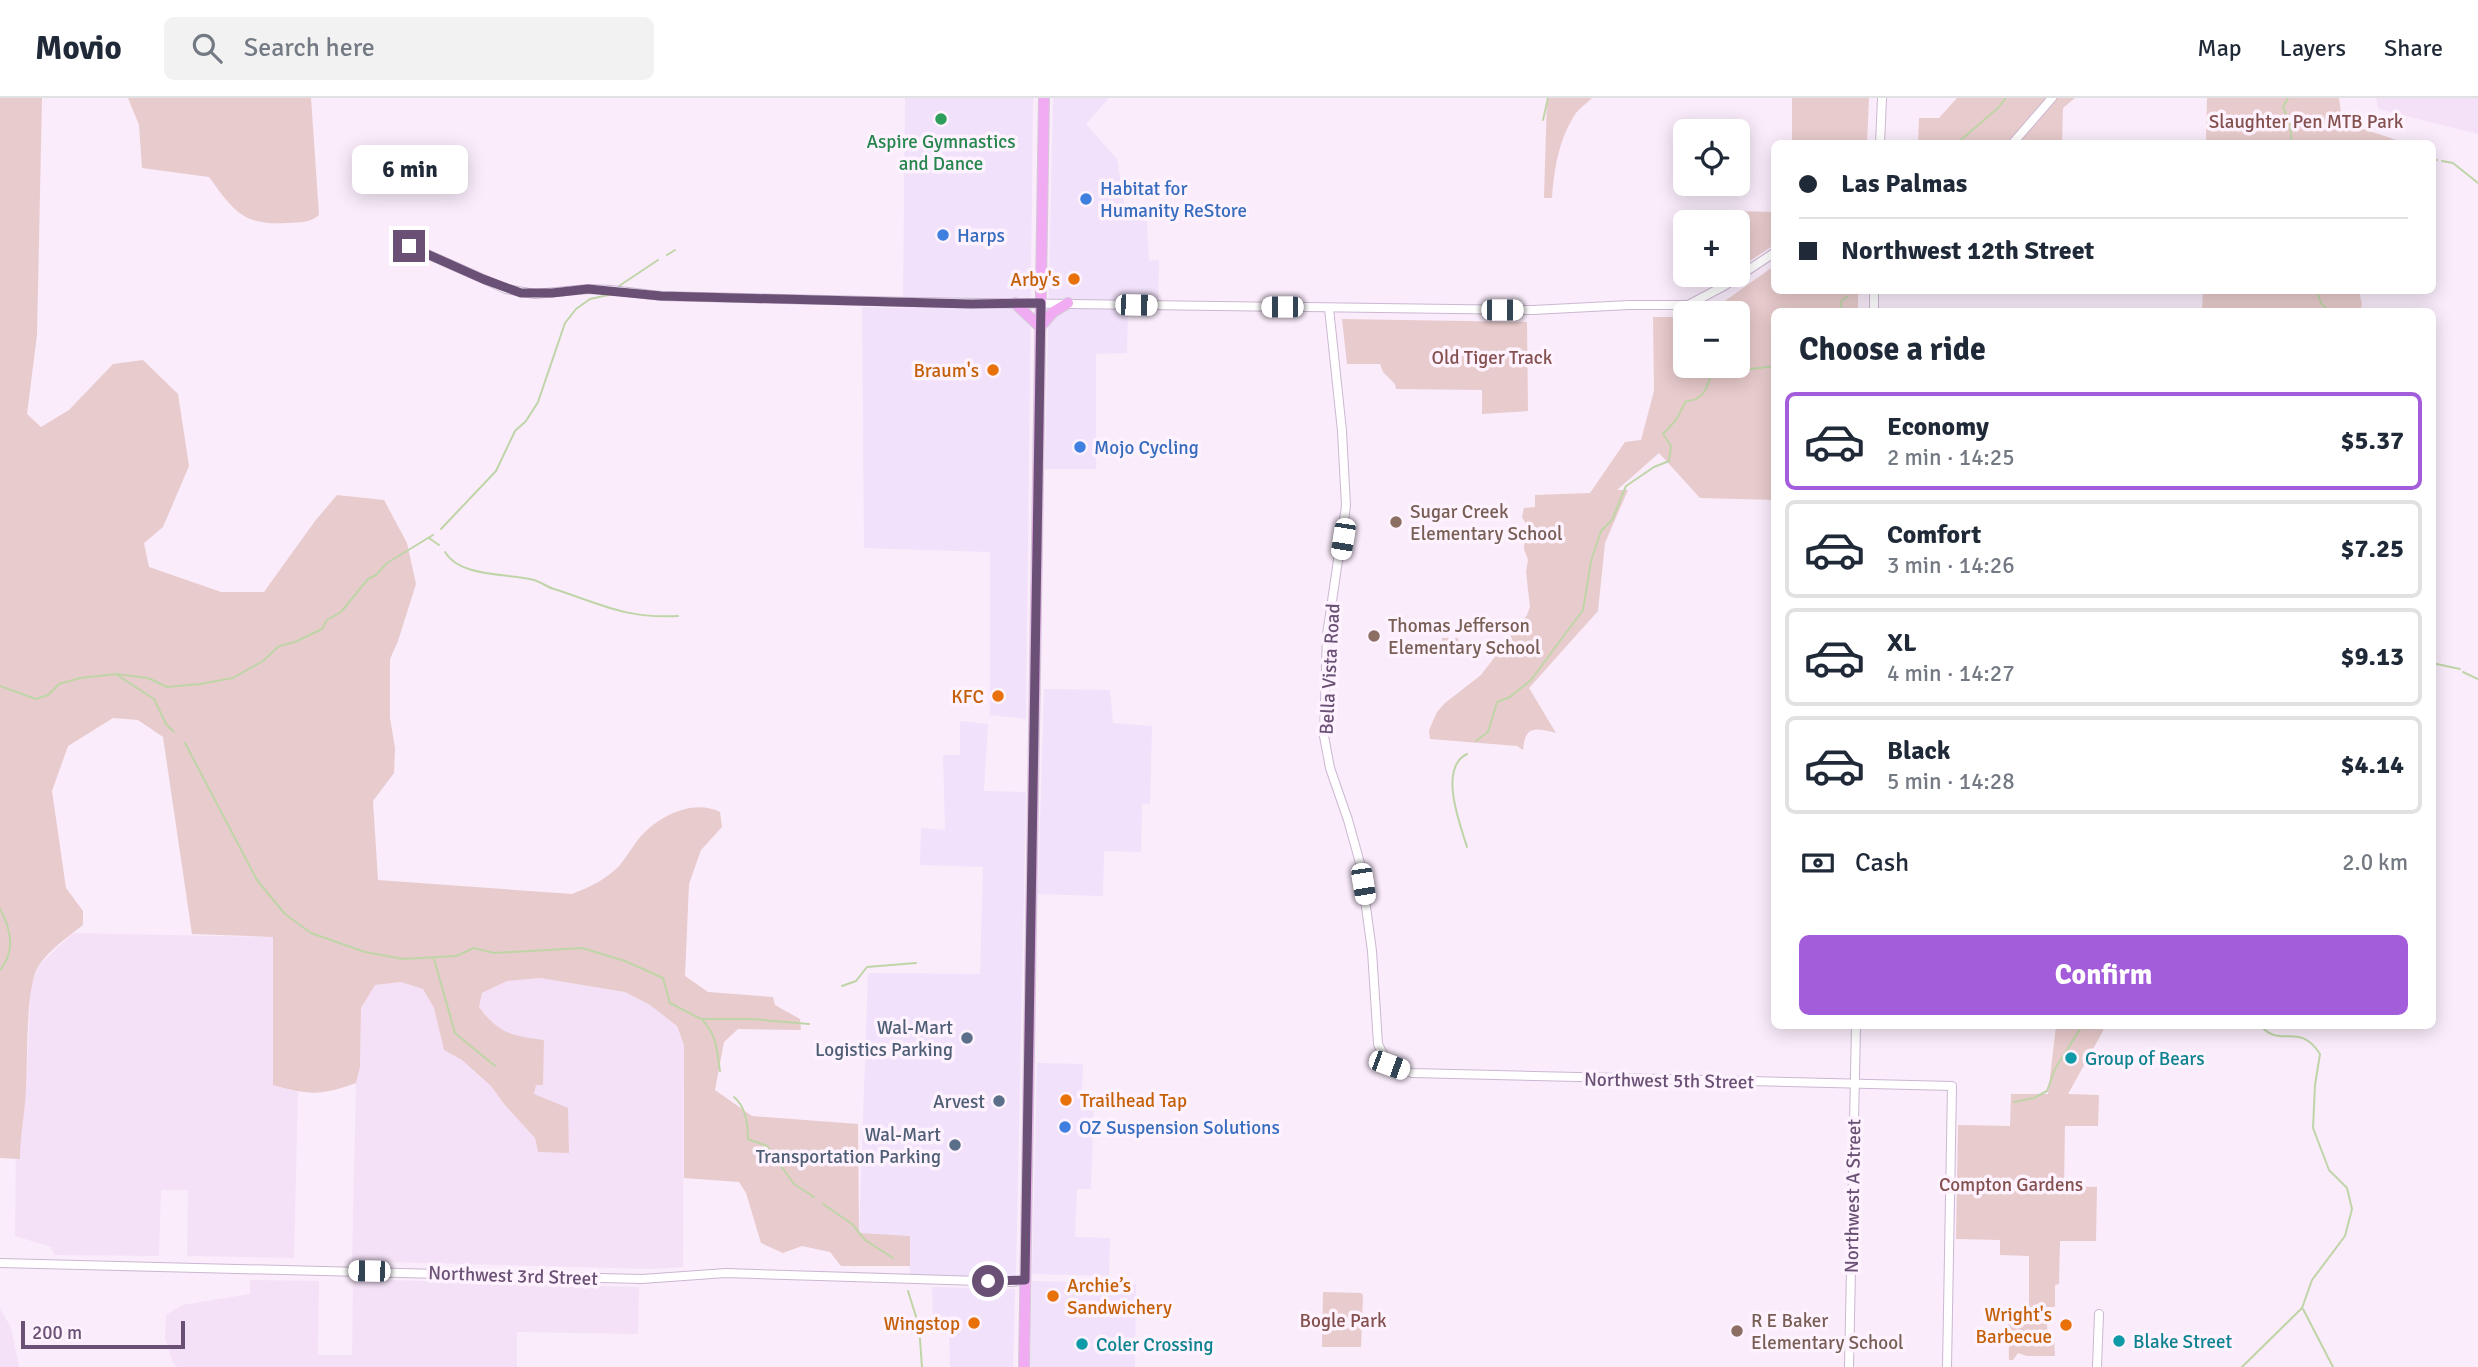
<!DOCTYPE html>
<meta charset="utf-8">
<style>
body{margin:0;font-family:Signika,sans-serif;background:#f2f2f3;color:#1f2937;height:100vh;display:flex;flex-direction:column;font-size:26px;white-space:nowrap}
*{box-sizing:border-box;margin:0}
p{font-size:23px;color:#747a83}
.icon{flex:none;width:38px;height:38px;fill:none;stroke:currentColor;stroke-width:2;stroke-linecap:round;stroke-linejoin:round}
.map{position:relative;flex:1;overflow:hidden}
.panel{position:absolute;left:1771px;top:210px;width:665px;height:721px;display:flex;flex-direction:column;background:#fff;border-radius:10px;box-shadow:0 4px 18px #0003}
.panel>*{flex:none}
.guide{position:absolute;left:1771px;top:42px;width:665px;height:154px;border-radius:10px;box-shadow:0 4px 18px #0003;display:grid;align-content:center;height:154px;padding:0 28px;background:#fff}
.fabs{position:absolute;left:1673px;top:21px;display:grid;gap:14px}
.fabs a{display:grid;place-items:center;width:77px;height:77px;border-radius:10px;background:#fff;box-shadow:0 4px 18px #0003;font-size:35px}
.scale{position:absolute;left:21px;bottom:18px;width:164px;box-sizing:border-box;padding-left:7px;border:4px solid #6a5075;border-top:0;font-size:19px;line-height:24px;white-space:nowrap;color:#6a5075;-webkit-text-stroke:5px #fdf2fe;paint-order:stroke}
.end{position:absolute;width:32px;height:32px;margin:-16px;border:9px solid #6a5075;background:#fff;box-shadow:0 0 0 4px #fff}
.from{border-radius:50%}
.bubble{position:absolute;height:49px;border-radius:10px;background:#fff;box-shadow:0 4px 18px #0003;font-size:23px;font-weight:700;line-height:49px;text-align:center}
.car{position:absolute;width:21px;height:42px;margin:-21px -10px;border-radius:9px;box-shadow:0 0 5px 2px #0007;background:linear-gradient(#fff 24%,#345 0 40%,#fff 0 76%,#345 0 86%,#fff 0)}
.guide b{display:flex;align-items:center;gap:24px;height:66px;font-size:26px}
.guide b+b{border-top:2px solid #e0e1e3}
.guide i{width:18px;height:18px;background:#1f2937}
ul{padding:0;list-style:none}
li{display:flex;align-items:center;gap:21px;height:98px;margin:0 14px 10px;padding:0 14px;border:4px solid #e0e1e3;border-radius:10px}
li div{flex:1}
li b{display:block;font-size:26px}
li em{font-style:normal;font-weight:700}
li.current{border-color:#a35cda}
li>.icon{width:63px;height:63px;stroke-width:1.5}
h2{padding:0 28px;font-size:32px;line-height:84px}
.pay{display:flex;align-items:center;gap:18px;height:77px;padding:0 28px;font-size:26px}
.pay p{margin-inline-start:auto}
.cta{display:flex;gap:14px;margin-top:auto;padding:14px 28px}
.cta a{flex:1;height:80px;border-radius:10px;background:#a35cda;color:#fff;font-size:28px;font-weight:700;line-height:80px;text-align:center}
header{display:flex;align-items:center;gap:42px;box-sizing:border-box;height:98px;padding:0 35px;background:#fff;border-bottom:2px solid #e0e1e3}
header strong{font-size:33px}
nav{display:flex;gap:38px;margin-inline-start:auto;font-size:24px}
.search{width:490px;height:63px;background:#f2f2f3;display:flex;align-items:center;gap:18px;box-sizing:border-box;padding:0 24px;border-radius:10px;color:#747a83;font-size:26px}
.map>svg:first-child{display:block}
.residential{fill:#f5e1f7}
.commercial{fill:#f1e1fa}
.green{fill:#e8cbcc}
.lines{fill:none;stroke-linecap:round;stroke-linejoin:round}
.stream{stroke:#bfd5a8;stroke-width:2}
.minor-casing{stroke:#ccb7d2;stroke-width:10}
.major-casing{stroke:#d2cad6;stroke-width:12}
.minor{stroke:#fff;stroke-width:8}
.major{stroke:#f1abf3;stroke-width:10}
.route{stroke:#6a5075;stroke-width:9}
.leisure-dot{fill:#2e9e5b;stroke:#fdf2fe;stroke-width:2.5}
.shop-dot{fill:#3f7fe0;stroke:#fdf2fe;stroke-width:2.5}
.food-dot{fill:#e8710a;stroke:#fdf2fe;stroke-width:2.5}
.education-dot{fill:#8d6e63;stroke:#fdf2fe;stroke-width:2.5}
.service-dot{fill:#5c6f8a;stroke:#fdf2fe;stroke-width:2.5}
.culture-dot{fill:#0f9aa8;stroke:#fdf2fe;stroke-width:2.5}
.labels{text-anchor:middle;stroke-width:7;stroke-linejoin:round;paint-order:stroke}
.park-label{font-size:19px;fill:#85514f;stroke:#fdf2fe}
.leisure-label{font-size:19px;fill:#27864d;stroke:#fdf2fe}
.shop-label{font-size:19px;fill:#366cbe;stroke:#fdf2fe;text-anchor:start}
.food-label{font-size:19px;fill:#c56008;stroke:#fdf2fe;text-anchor:end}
.education-label{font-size:19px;fill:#785e54;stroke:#fdf2fe;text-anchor:start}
.street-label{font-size:19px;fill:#6a5075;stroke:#fdf2fe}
.service-label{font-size:19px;fill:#4e5e75;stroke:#fdf2fe;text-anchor:end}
.culture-label{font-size:19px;fill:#0d838f;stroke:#fdf2fe;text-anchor:start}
</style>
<header>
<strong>Movio</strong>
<div class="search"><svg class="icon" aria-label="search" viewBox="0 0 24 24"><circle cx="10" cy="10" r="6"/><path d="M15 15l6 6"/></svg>Search here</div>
<nav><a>Map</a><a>Layers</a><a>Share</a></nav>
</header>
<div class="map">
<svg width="2478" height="1269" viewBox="0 0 2478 1269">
<rect width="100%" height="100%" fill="#faecfb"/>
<g class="residential">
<path d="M2376 0H2478V36L2378 11Z"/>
<path d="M73 835 273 839V987L298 994 294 1160 187 1158 188 1092H161L159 1158 54 1157 51 1149 15 1138 16 1042 26 992 31 889 38 868Z"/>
<path d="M540 880 625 894 650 907 677 928 684 947 683 1169 651 1171 352 1163 356 985 360 969 361 910 375 887 401 884 423 891 434 910 444 952 462 962 491 988 504 1006 535 1040 538 1054 534 997 536 986 542 987 544 942 513 939 493 927 479 909 482 895 507 883Z"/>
<path d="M353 1181 639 1189 638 1236 517 1234V1269H178L173 1265 165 1241 166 1217 182 1207 250 1196V1182L319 1183 318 1257H352Z"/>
<path d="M0 1210 11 1230 19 1269H0Z"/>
</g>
<g class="commercial">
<path d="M905 0H1033L1026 621 990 617V454L864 450 862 209 903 210Z"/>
<path d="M1053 0H1109L1086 26 1117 61 1126 116 1147 124 1149 163 1159 162 1158 212 1128 213 1127 255 1096 256V371H1045Z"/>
<path d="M1044 591 1110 592 1113 625 1152 628 1150 706H1142L1141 754 1104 753 1103 798 1038 796Z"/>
<path d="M960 623 988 626 984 693 1026 694 1016 1179 910 1177 909 1138 859 1136 868 875 980 876 983 769 920 767 921 730 945 732 943 657H960Z"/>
<path d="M1037 965 1083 966 1082 995 1094 996 1091 1091H1077L1075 1139 1110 1140 1109 1178 1032 1176Z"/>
<path d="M1032 1183 1136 1186 1135 1269H1030Z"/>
<path d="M932 1189 1015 1191 1013 1269H950L949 1232 933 1230Z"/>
</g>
<g class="green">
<path d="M0 0H42L37 237 27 316 41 329 69 312 113 266 143 262 178 296 189 368 163 429 144 445 149 469 221 494H264L315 423 337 397 384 402 407 445 416 486 398 543 390 561V620L395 650 394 675 373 703 378 782 572 796C590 789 605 782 619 768 627 759 633 747 642 737 661 717 694 701 720 714L722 729 701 752 689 786 685 878 708 894 773 899 775 907 800 921 801 932 738 931 724 944 715 992 752 1018 858 1026 859 1135 910 1138V1168H841L830 1154 802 1148 783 1155 761 1145 746 1095 739 1084 684 1080V947L677 928 650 907 625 894 540 880 507 883 482 895 479 909C499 936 512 938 544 942L543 987H536L534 996 568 1010 569 1055 538 1054 535 1040 504 1006 491 988 462 962 444 952 434 910 423 891 401 884 375 887 361 910 360 969 356 985C321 998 308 997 273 987V839L192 836 163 639 138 622 113 620 68 648 52 693 66 790 83 813V827C68 839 50 851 39 867 25 888 28 963 26 991 25 1015 20 1037 20 1061L0 1060Z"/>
<path d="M128 0H311L319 117C310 125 300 124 288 125 243 128 234 113 209 79L142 70 139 27Z"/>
<path d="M1547 0H1592C1587 5 1580 10 1576 15 1559 40 1554 71 1552 100H1544Z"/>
<path d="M1792 0H1869L1867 45H1792Z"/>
<path d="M1957 0H2075L2063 10 2062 45 1918 46 1919 20H1939Z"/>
<path d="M2207 0H2339L2343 31H2363L2406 45H2206Z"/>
<path d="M1736 113 1774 114V147L1739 170Z"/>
<path d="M1774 168V192L1858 193V213L1774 214V402L1700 400 1659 355 1617 392H1628L1605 445 1598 513 1529 590 1556 635C1535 630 1525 627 1523 652L1517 648 1430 641 1429 632 1437 614 1445 605 1481 577 1527 517 1530 509 1526 474 1528 462 1524 451 1526 426 1522 419 1524 410 1535 409V397L1590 395 1625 344 1641 342 1654 293 1653 219H1685V268H1738V215H1699L1715 210Z"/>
<path d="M2203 192 2359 193 2362 206 2360 214 2202 213Z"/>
<path d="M1342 221 1527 224 1528 313 1482 316V292L1396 291 1395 286 1383 274 1380 266H1347Z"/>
<path d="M1442 540H1458L1459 544 1468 545 1467 556 1442 557Z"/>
<path d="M2056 928H2103V933L2068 996 2099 997 2098 1028H2065L2064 1088 2097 1089 2096 1143H2060L2059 1186 2055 1187V1209H2029V1158L2000 1157V1142L1956 1141 1958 1027 2010 1028 2011 996H2048Z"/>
<path d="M1323 1194 1361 1195 1363 1197 1361 1249H1322Z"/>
<path d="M2008 1217 2048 1218 2047 1230 2054 1241 2055 1258H2027L2018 1255 2013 1262H2009Z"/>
</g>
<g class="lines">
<g class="stream">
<path d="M2288 0 2283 9 2290 26 2292 46"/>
<path d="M1543 22 1548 0"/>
<path d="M1956 46 1998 10 2006 0"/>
<path d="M2432 61 2437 62"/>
<path d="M2442 63 2453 65 2478 85"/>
<path d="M667 157 675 152"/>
<path d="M619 188 658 162"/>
<path d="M2316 192 2321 205 2329 214"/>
<path d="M1842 214 1841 203 1848 198"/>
<path d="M441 431 496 373 515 333 526 323 538 304 565 225 576 211 590 201 613 196"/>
<path d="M429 440 439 447"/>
<path d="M445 454C460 480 509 475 534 482 541 484 547 489 554 491 601 506 626 521 678 518"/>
<path d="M2432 565 2460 571"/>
<path d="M2463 574 2478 581"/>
<path d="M117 577 154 601 166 626 174 634"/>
<path d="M0 588 36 601 48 597 59 586 80 580 116 576 148 580 167 589 200 586 233 580 263 563 279 548 295 544 322 531 327 522 341 514 368 481 376 477 387 465 433 437"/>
<path d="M1476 643 1488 634 1497 604 1510 599 1531 582 1583 512 1591 463 1601 433 1612 422 1626 388 1654 369 1669 363 1671 348 1663 336 1676 322 1686 303C1701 303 1706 293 1710 280 1730 270 1753 272 1774 268"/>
<path d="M185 645 257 782 285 816 311 835 365 854 403 861 456 858 474 850 494 855 582 850 625 863 663 880 670 905 701 921H751L809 926"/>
<path d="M1467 656C1438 670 1460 726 1467 749"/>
<path d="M0 811C11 831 16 853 0 872"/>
<path d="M434 861 455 935 495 968"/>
<path d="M842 888 856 883 867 869 916 865"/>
<path d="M703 923C717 937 717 954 720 973"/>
<path d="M734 999C745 1008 748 1026 748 1041L767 1048 794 1086 814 1099"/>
<path d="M2014 1004 2034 1000 2047 993 2055 971 2082 928"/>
<path d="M823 1106 852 1126 865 1142 893 1160"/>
<path d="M908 1193 919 1228 922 1269"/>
<path d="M2303 1211 2333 1269"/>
<path d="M2242 1269 2302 1210 2312 1182 2345 1138 2352 1111 2347 1090 2329 1072 2313 1030 2315 987 2320 956C2299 923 2281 951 2261 928"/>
</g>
<defs>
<g id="minor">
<path d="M1880 46 1882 0"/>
<path d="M2012 46 2052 0"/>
<path d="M409 148 506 191 535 196 588 191 611 192 661 198 911 204 1533 212 1629 207H1688L1724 188 1774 155"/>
<path d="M1329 210 1342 333 1346 408 1327 537 1324 638 1330 670 1348 722 1360 765 1372 853 1378 946C1388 968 1389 967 1412 975L1952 988 1947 1269"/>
<path d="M1874 214V192"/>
<path d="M0 1165 642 1181 726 1175 1012 1184 1025 1182"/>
<path d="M1849 1269 1856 928"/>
<path d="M2097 1269 2099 1216"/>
</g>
<g id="major">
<path d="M1015 205 1040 229 1053 214 1068 205"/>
<path d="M1024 1269 1044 0"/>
</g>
</defs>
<use href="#minor" class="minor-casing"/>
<use href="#major" class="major-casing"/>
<use href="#minor" class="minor"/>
<use href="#major" class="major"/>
</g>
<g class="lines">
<path class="route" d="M409 148 483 181 521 195H552L588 191 661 198 971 206 1041 205 1025 1182 988 1183"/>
</g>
<circle class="leisure-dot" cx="941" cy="21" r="7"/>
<g class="shop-dot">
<circle cx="1086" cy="101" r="7"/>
<circle cx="943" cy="137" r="7"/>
<circle cx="1080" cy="349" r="7"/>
<circle cx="1065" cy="1029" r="7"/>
</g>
<g class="food-dot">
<circle cx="1074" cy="181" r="7"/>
<circle cx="993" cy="272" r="7"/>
<circle cx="998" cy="598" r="7"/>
<circle cx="1066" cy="1002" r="7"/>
<circle cx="1053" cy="1198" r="7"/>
<circle cx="974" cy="1225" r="7"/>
<circle cx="2066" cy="1227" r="7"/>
</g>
<g class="education-dot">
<circle cx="1396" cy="424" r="7"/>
<circle cx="1374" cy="538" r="7"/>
<circle cx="1737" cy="1233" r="7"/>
</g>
<g class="service-dot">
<circle cx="967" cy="940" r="7"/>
<circle cx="999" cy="1003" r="7"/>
<circle cx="955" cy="1047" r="7"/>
</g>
<g class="culture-dot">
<circle cx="2071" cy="960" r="7"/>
<circle cx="2119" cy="1243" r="7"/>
<circle cx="1082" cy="1246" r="7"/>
</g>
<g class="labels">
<g class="park-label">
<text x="2306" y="30">Slaughter Pen MTB Park</text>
<text x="1492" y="266">Old Tiger Track</text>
<text x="2011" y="1093">Compton Gardens</text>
<text x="1343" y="1229">Bogle Park</text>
</g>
<g class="leisure-label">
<text x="941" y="50">Aspire Gymnastics<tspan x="941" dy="22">and Dance</tspan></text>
</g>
<g class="shop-label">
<text x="1100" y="97">Habitat for<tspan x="1100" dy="22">Humanity ReStore</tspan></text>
<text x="957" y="144">Harps</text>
<text x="1094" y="356">Mojo Cycling</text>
<text x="1079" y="1036">OZ Suspension Solutions</text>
</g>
<g class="food-label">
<text x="1060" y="188">Arby's</text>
<text x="979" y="279">Braum's</text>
<text x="984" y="605">KFC</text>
<text x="1080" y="1009" text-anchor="start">Trailhead Tap</text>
<text x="1067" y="1194" text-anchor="start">Archie’s<tspan x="1067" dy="22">Sandwichery</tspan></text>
<text x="2052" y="1223">Wright's<tspan x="2052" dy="22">Barbecue</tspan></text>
<text x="960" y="1232">Wingstop</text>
</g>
<g class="education-label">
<text x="1410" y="420">Sugar Creek<tspan x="1410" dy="22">Elementary School</tspan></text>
<text x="1388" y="534">Thomas Jefferson<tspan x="1388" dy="22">Elementary School</tspan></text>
<text x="1751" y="1229">R E Baker<tspan x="1751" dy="22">Elementary School</tspan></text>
</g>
<g class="street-label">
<text transform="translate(1329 571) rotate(-87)" y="7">Bella Vista Road</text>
<text transform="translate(1669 982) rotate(1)" y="7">Northwest 5th Street</text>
<text transform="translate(1852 1098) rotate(-89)" y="7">Northwest A Street</text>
<text transform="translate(513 1177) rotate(2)" y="7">Northwest 3rd Street</text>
</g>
<g class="service-label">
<text x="953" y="936">Wal-Mart<tspan x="953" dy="22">Logistics Parking</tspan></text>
<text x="985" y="1010">Arvest</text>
<text x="941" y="1043">Wal-Mart<tspan x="941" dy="22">Transportation Parking</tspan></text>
</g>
<g class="culture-label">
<text x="2085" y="967">Group of Bears</text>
<text x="2133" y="1250">Blake Street</text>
<text x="1096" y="1253">Coler Crossing</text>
</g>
</g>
</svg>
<div class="fabs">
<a><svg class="icon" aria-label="locate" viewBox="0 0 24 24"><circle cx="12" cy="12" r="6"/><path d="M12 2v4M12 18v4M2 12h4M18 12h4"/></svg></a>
<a>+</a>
<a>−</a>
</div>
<div class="scale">200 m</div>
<i class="end from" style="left:988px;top:1183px"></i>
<i class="end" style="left:409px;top:148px"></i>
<div class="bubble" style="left:352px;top:47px;width:116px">6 min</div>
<i class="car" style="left:1136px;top:207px;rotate:91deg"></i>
<i class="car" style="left:1282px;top:209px;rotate:270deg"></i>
<i class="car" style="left:1502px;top:212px;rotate:90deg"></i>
<i class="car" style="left:1343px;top:441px;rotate:189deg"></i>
<i class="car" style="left:1363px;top:786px;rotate:171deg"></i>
<i class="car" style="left:1389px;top:967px;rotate:110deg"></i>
<i class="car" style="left:369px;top:1173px;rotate:271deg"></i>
<div class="guide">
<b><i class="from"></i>Las Palmas</b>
<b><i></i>Northwest 12th Street</b>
</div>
<section class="panel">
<h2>Choose a ride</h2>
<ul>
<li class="current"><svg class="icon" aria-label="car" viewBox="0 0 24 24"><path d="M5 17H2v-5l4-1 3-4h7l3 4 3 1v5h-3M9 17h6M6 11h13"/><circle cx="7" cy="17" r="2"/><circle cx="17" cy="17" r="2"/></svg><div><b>Economy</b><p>2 min · 14:25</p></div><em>$5.37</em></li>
<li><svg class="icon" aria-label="car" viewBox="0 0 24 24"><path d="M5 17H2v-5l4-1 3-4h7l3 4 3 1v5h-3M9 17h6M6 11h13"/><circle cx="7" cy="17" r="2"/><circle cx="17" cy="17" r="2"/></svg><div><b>Comfort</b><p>3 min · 14:26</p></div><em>$7.25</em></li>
<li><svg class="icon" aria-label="car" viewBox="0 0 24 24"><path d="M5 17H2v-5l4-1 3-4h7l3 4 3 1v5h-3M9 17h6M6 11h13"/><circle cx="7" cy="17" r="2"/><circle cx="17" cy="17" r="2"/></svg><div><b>XL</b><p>4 min · 14:27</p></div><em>$9.13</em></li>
<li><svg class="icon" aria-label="car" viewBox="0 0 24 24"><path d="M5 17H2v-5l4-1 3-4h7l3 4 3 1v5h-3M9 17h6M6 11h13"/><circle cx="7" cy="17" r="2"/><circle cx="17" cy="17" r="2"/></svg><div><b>Black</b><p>5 min · 14:28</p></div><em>$4.14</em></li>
</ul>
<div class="pay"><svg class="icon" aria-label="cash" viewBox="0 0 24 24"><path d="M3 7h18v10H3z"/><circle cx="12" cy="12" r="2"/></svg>Cash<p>2.0 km</p></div>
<div class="cta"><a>Confirm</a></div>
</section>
</div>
